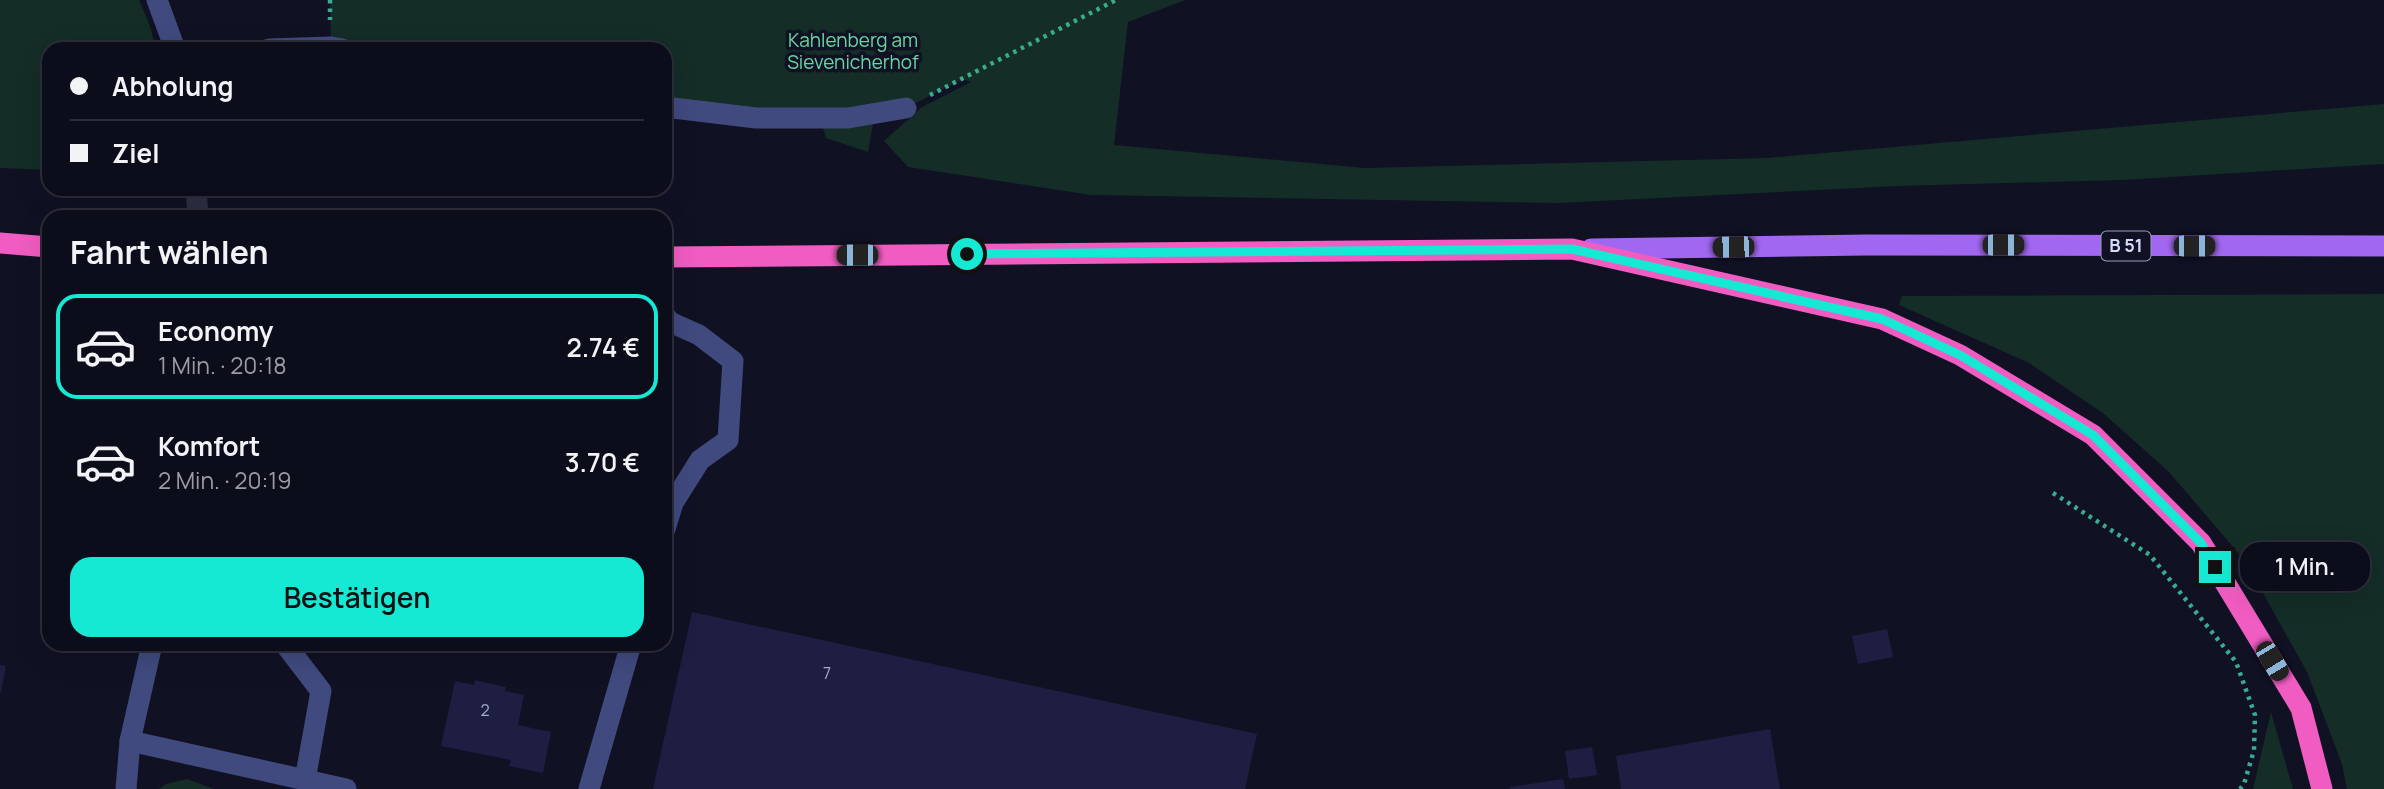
<!DOCTYPE html>
<html lang="de">
<meta charset="utf-8">
<style>
body{margin:0;font-family:Manrope,sans-serif;background:#151623;color:#f1f3f6;height:100vh;display:flex;flex-direction:column;font-size:26px;white-space:nowrap}
*{box-sizing:border-box;margin:0}
p{font-size:23px;color:#9a9ca2}
.icon{flex:none;width:38px;height:38px;fill:none;stroke:currentColor;stroke-width:2;stroke-linecap:round;stroke-linejoin:round}
.map{position:relative;flex:1;overflow:hidden}
.details{position:absolute;left:42px;top:210px;width:630px;height:441px;display:flex;flex-direction:column;background:#0c0d1a;border-radius:21px;box-shadow:0 7px 28px #0002,0 0 0 2px #2c2d39}
.details>*{flex:none}
.top-card{position:absolute;left:42px;top:42px;width:630px;height:154px;border-radius:21px;box-shadow:0 7px 28px #0002,0 0 0 2px #2c2d39;display:grid;align-content:center;height:154px;padding:0 28px;background:#0c0d1a}
.end{position:absolute;width:32px;height:32px;margin:-16px;border:9px solid #15e9d3;background:#111;box-shadow:0 0 0 4px #111}
.from{border-radius:50%}
.bubble{position:absolute;height:49px;border-radius:21px;background:#0c0d1a;box-shadow:0 7px 28px #0002,0 0 0 2px #2c2d39;font-size:23px;font-weight:600;line-height:49px;text-align:center}
.car{position:absolute;width:21px;height:42px;margin:-21px -10px;border-radius:9px;box-shadow:0 0 5px 2px #0007;background:linear-gradient(#222 24%,#8ab4d8 0 40%,#222 0 76%,#8ab4d8 0 86%,#222 0)}
.top-card b{display:flex;align-items:center;gap:24px;height:66px;font-size:26px}
.top-card b+b{border-top:2px solid #2c2d39}
.top-card i{width:18px;height:18px;background:#f1f3f6}
ul{padding:0;list-style:none}
li{display:flex;align-items:center;gap:21px;height:105px;margin:0 14px 10px;padding:0 14px;border:4px solid transparent;border-radius:21px}
li div{flex:1}
li b{display:block;font-size:26px}
li em{font-style:normal;font-weight:600}
li.selected{border-color:#15e9d3}
li>.icon{width:63px;height:63px;stroke-width:1.5}
h2{padding:0 28px;font-size:32px;line-height:84px}
.cta{display:flex;gap:14px;margin-top:auto;padding:14px 28px}
.cta a{flex:1;height:80px;border-radius:21px;background:#15e9d3;color:#111;font-size:28px;font-weight:600;line-height:80px;text-align:center}
.map>svg:first-child{display:block}
.green{fill:#142d27}
.building{fill:#1e1e42}
.lines{fill:none;stroke-linecap:round;stroke-linejoin:round}
.minor-tunnel{stroke:#2e2f43;stroke-width:21;stroke-dasharray:21 10;stroke-linecap:butt}
.path{stroke:#3aac8e;stroke-width:4.5;stroke-dasharray:3.5 5;stroke-linecap:butt}
.minor{stroke:#404a7e;stroke-width:21}
.major{stroke:#a267f1;stroke-width:21}
.highway{stroke:#f05cc1;stroke-width:21}
.route{stroke:#15e9d3;stroke-width:9}
.labels{text-anchor:middle;stroke-width:7;stroke-linejoin:round;paint-order:stroke}
.number-label{font-size:16px;fill:#a8abcd}
.shield{fill:#101123;stroke:#9b9eba;stroke-width:2}
.shield-label{font-size:18px;font-weight:bold;fill:#d6dafb}
.park-label{font-size:19px;fill:#69d5a4;stroke:#101123}
</style>
<div class="map">
<svg width="2384" height="789" viewBox="0 0 2384 789">
<rect width="100%" height="100%" fill="#101123"/>
<g class="green">
<path d="M0 0H139L150 26 156 49H49V170L0 168Z"/>
<path d="M330 0H1185L1128 22 1114 145 1365 168 1767 158 2384 104V164L2122 180 1898 186 1559 203 1091 195 908 167 884 141 922 107 971 82 963 79 906 108 875 113 868 152 826 138 820 118 665 107V49H343L331 47Z"/>
<path d="M2384 294V789H2347L2342 764 2307 672 2245 561 2169 472 2104 414 2029 363 1899 305 1902 296Z"/>
<path d="M2271 712 2293 789H2253Z"/>
<path d="M187 779 214 789H159L166 784Z"/>
</g>
<g class="building">
<path d="M692 612 1257 734 1245 789H653Z"/>
<path d="M1887 629 1893 657 1858 664 1852 636Z"/>
<path d="M0 665 6 666 1 692H0Z"/>
<path d="M475 680 506 687 505 691 524 695 518 725 551 732 543 773 509 766 511 760 441 746 455 681 474 685Z"/>
<path d="M1770 729 1780 789H1621L1616 756Z"/>
<path d="M1592 747 1597 775 1569 779 1565 751Z"/>
<path d="M1563 779 1565 789H1510V787Z"/>
</g>
<g class="lines">
<path class="minor-tunnel" d="M196 189 198 217"/>
<g class="path">
<path d="M330 0V20"/>
<path d="M930 95 1116 0"/>
<path d="M598 189 615 194 617 189"/>
<path d="M2053 493 2150 555 2236 662 2255 715 2254 750 2244 784 2240 789"/>
</g>
<g class="minor">
<path d="M157 0 175 49"/>
<path d="M269 49 331 47 343 49"/>
<path d="M665 107 756 118H848L906 108"/>
<path d="M665 316 670 322 699 335 733 361 728 440 700 460 673 503 665 529"/>
<path d="M285 644 321 691 305 780"/>
<path d="M130 741 346 789"/>
<path d="M126 789 130 741 152 644"/>
<path d="M589 789 631 644"/>
</g>
<path class="major" d="M1591 249 1867 245 2384 246"/>
<g class="highway">
<path d="M0 243 49 247"/>
<path d="M665 257 1572 249 1882 319 1960 355 2093 435 2201 543 2301 708 2322 789"/>
</g>
</g>
<g class="lines">
<path class="route" d="M967 254 1572 249 1882 319 1960 355 2093 435 2201 543 2215 567"/>
</g>
<g class="labels">
<g class="number-label">
<text x="827" y="679">7</text>
<text x="485" y="716">2</text>
</g>
<rect class="shield" x="2101.5" y="231.5" width="49" height="29" rx="5"/>
<g class="shield-label">
<text x="2126" y="252">B 51</text>
</g>
<g class="park-label">
<text x="853" y="47">Kahlenberg am<tspan x="853" dy="22">Sievenicherhof</tspan></text>
</g>
</g>
</svg>
<i class="end from" style="left:967px;top:254px"></i>
<i class="end" style="left:2215px;top:567px"></i>
<div class="bubble" style="left:2240px;top:542px;width:130px">1 Min.</div>
<i class="car" style="left:2003px;top:245px;rotate:90deg"></i>
<i class="car" style="left:2194px;top:246px;rotate:90deg"></i>
<i class="car" style="left:1733px;top:247px;rotate:269deg"></i>
<i class="car" style="left:857px;top:255px;rotate:270deg"></i>
<i class="car" style="left:2272px;top:661px;rotate:149deg"></i>
<div class="top-card">
<b><i class="from"></i>Abholung</b>
<b><i></i>Ziel</b>
</div>
<section class="details">
<h2>Fahrt wählen</h2>
<ul>
<li class="selected"><svg class="icon" aria-label="car" viewBox="0 0 24 24"><path d="M5 17H2v-5l4-1 3-4h7l3 4 3 1v5h-3M9 17h6M6 11h13"/><circle cx="7" cy="17" r="2"/><circle cx="17" cy="17" r="2"/></svg><div><b>Economy</b><p>1 Min. · 20:18</p></div><em>2.74 €</em></li>
<li><svg class="icon" aria-label="car" viewBox="0 0 24 24"><path d="M5 17H2v-5l4-1 3-4h7l3 4 3 1v5h-3M9 17h6M6 11h13"/><circle cx="7" cy="17" r="2"/><circle cx="17" cy="17" r="2"/></svg><div><b>Komfort</b><p>2 Min. · 20:19</p></div><em>3.70 €</em></li>
</ul>
<div class="cta"><a>Bestätigen</a></div>
</section>
</div>
